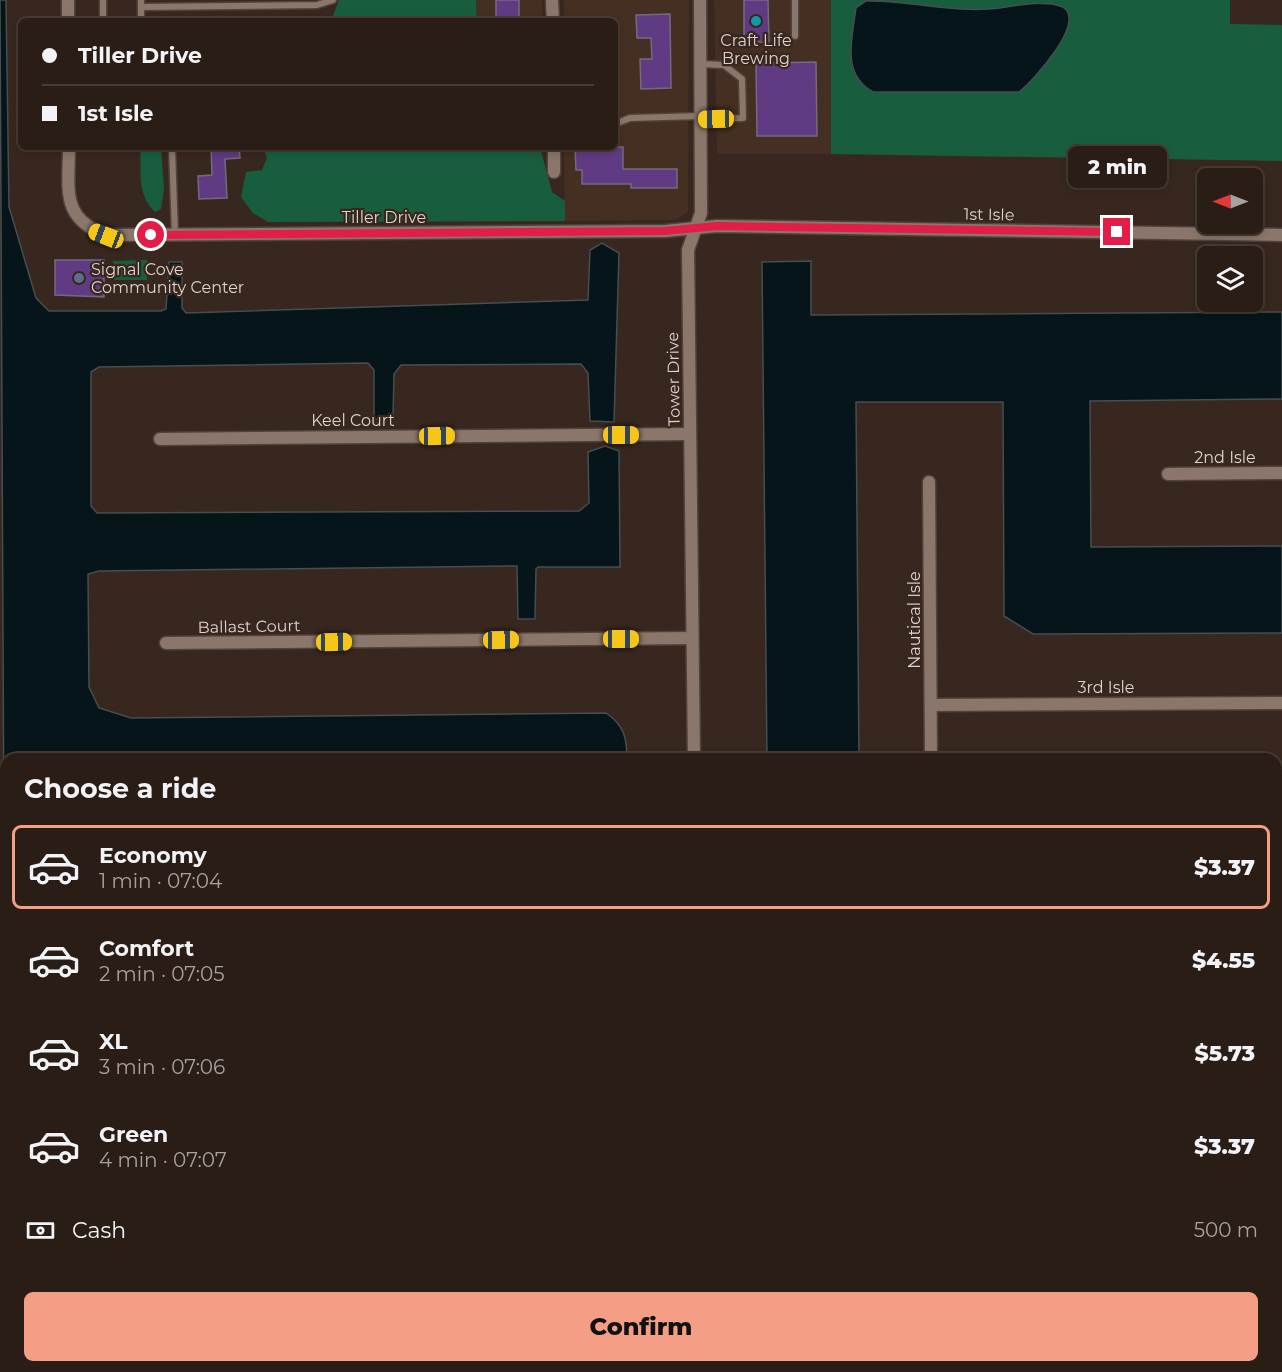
<!DOCTYPE html>
<meta charset="utf-8">
<style>
body{margin:0;font-family:Montserrat,sans-serif;background:#362a23;color:#f1f3f6;height:100vh;display:flex;flex-direction:column;font-size:22px;white-space:nowrap}
*{box-sizing:border-box;margin:0}
p{font-size:20px;color:#a5a2a1}
.icon{flex:none;width:33px;height:33px;fill:none;stroke:currentColor;stroke-width:2;stroke-linecap:round;stroke-linejoin:round}
.map{position:relative;flex:1;overflow:hidden}
.details{position:absolute;left:0px;top:753px;width:1282px;height:620px;display:flex;flex-direction:column;background:#2a1d16;border-radius:18px 18px 0 0;box-shadow:0 3px 9px #0003,0 0 0 2px #463b35}
.details>*{flex:none}
.hud{position:absolute;left:18px;top:18px;width:600px;height:132px;border-radius:9px;box-shadow:0 3px 9px #0003,0 0 0 2px #463b35;display:grid;align-content:center;height:132px;padding:0 24px;background:#2a1d16}
.needle{width:39px;rotate:270deg}
.fabs{position:absolute;left:1197px;top:168px;display:grid;gap:12px}
.fabs a{display:grid;place-items:center;width:66px;height:66px;border-radius:9px;background:#2a1d16;box-shadow:0 3px 9px #0003,0 0 0 2px #463b35;font-size:30px}
.end{position:absolute;width:27px;height:27px;margin:-14px;border:8px solid #e11d48;background:#fff;box-shadow:0 0 0 3px #fff}
.from{border-radius:50%}
.bubble{position:absolute;height:42px;border-radius:9px;background:#2a1d16;box-shadow:0 3px 9px #0003,0 0 0 2px #463b35;font-size:20px;font-weight:800;line-height:42px;text-align:center}
.car{position:absolute;width:18px;height:36px;margin:-18px -9px;border-radius:8px;box-shadow:0 0 4px 2px #0007;background:linear-gradient(#f5c518 24%,#345 0 40%,#f5c518 0 76%,#345 0 86%,#f5c518 0)}
.hud b{display:flex;align-items:center;gap:21px;height:57px;font-size:22px}
.hud b+b{border-top:2px solid #463b35}
.hud i{width:15px;height:15px;background:#f1f3f6}
ul{padding:0;list-style:none}
li{display:flex;align-items:center;gap:18px;height:84px;margin:0 12px 9px;padding:0 12px;border:3px solid transparent;border-radius:9px}
li div{flex:1}
li b{display:block;font-size:22px}
li em{font-style:normal;font-weight:800}
li.current{border-color:#f49e86}
li>.icon{width:54px;height:54px;stroke-width:1.5}
h2{padding:0 24px;font-size:27px;line-height:72px}
.pay{display:flex;align-items:center;gap:15px;height:66px;padding:0 24px;font-size:22px}
.pay p{margin-inline-start:auto}
.primary-button{display:flex;gap:12px;margin-top:auto;padding:12px 24px}
.primary-button a{flex:1;height:69px;border-radius:9px;background:#f49e86;color:#111;font-size:24px;font-weight:800;line-height:69px;text-align:center}
.map>svg:first-child{display:block}
.built{fill:#452e22}
.green{fill:#185e3e}
.water{fill:#051519;stroke:#464e4f;stroke-width:1.5}
.building{fill:#603b84;stroke:#736b7d;stroke-width:1.5}
.lines{fill:none;stroke-linecap:round;stroke-linejoin:round}
.lane-casing{stroke:#51433a;stroke-width:9}
.street-casing{stroke:#51433a;stroke-width:15}
.lane{stroke:#8a766b;stroke-width:6}
.street{stroke:#8a766b;stroke-width:12}
.route{stroke:#e11d48;stroke-width:8}
.culture-dot{fill:#0f9aa8;stroke:#38271e;stroke-width:2}
.service-dot{fill:#5c6f8a;stroke:#38271e;stroke-width:2}
.labels{text-anchor:middle;stroke-width:4.5;stroke-linejoin:round;paint-order:stroke}
.poi-label{font-size:16px;fill:#ded3cd;stroke:#38271e}
.street-label{font-size:16px;fill:#ded3cd;stroke:#38271e}
</style>
<div class="map">
<svg width="1282" height="1372" viewBox="0 0 1282 1372">
<rect width="100%" height="100%" fill="#38271e"/>
<g class="built">
<path d="M476 0H542L543 21H477Z"/>
<path d="M564 0H689L688 212 675 220 565 221 564 147H615V21H564Z"/>
<path d="M714 0H831V154H717Z"/>
</g>
<g class="green">
<path d="M339 0H476L477 21H331Z"/>
<path d="M831 0H1230V24L1282 25V161L831 154Z"/>
<path d="M140 147H161L164 189 161 209 155 212C136 194 142 170 140 147Z"/>
<path d="M263 147H540L552 192 565 201V221L268 222 253 213 241 197 246 172 262 170 267 158Z"/>
<path d="M147 260V280H114L113 261Z"/>
<path d="M1277 1290H1282V1372H841V1366H1276Z"/>
</g>
<g class="water">
<path d="M0 0H6L9 207 36 298 49 311H161L166 309 169 262H182V308L186 313 588 300 590 250 602 243 619 253 614 422 590 421 588 373 581 364 401 365 394 374 393 418 374 419V370L368 363 99 367 91 372V506L97 513 579 511 589 503 588 452 605 446 619 451 620 567H538L536 569 535 619H518L517 566 99 571 88 574 89 687 99 708 131 718 606 713C624 725 627 738 627 759H6V881L0 875V850L4 844Z"/>
<path d="M866 1C911 0 955 14 1000 8 1020 5 1045 0 1063 7 1087 22 1033 81 1019 92H873C841 74 852 39 856 8Z"/>
<path d="M811 261V315L1282 312V399L1090 401 1091 547 1282 546V633L1033 634 1004 616 1003 402H856L859 759H767L762 262Z"/>
<path d="M1276 779H1282V866H1277Z"/>
<path d="M1276 1013H1282V1100H1277Z"/>
<path d="M1276 1246H1282V1290H1277Z"/>
<path d="M545 1367H640V1372H9V1367Z"/>
<rect x="773" y="1367" width="68" height="5"/>
</g>
<g class="building">
<rect x="496" y="0" width="23" height="21"/>
<path d="M744 0H768L769 42H744Z"/>
<path d="M670 14 671 88 641 89 640 59H652L651 38H637L636 15Z"/>
<path d="M816 62 817 136H757L756 63Z"/>
<path d="M211 147H239L240 158 225 159 227 198 199 199 198 176 212 175Z"/>
<path d="M575 147H623V169H677V188H631V184H582V170H576Z"/>
<path d="M55 260H104V297L55 295Z"/>
</g>
<g class="lines">
<defs>
<g id="lane">
<path d="M103 0V21"/>
<path d="M141 0V21"/>
<path d="M141 7 317 5 333 0"/>
<path d="M795 36V0"/>
<path d="M700 64 724 65 742 79 743 118 701 119"/>
<path d="M615 124 630 118 700 116"/>
<path d="M172 147 175 235"/>
</g>
<g id="street">
<path d="M68 0V21"/>
<path d="M552 0 553 21"/>
<path d="M69 147C69 189 60 218 106 235L665 231 717 226 1282 235"/>
<path d="M554 147V172"/>
<path d="M160 439 690 434"/>
<path d="M1168 474 1282 473"/>
<path d="M929 482 931 759"/>
<path d="M166 643 692 638"/>
<path d="M931 705 1282 703"/>
<path d="M694 759 688 250 701 213 700 0"/>
<path d="M1276 938H1282"/>
<path d="M1276 1174 1282 1173"/>
<path d="M700 1366V1372"/>
</g>
</defs>
<use href="#lane" class="lane-casing"/>
<use href="#street" class="street-casing"/>
<use href="#lane" class="lane"/>
<use href="#street" class="street"/>
</g>
<g class="lines">
<path class="route" d="M151 235 665 231 717 226 1117 232"/>
</g>
<circle class="culture-dot" cx="756" cy="21" r="6"/>
<circle class="service-dot" cx="79" cy="278" r="6"/>
<g class="labels">
<g class="poi-label">
<text x="756" y="46">Craft Life<tspan x="756" dy="18">Brewing</tspan></text>
<text x="91" y="275" text-anchor="start">Signal Cove<tspan x="91" dy="18">Community Center</tspan></text>
</g>
<g class="street-label">
<text transform="translate(989 214) rotate(1)" y="6">1st Isle</text>
<text x="384" y="223">Tiller Drive</text>
<text transform="translate(673 379) rotate(-91)" y="6">Tower Drive</text>
<text x="353" y="426">Keel Court</text>
<text x="1225" y="463">2nd Isle</text>
<text transform="translate(914 620) rotate(-90)" y="6">Nautical Isle</text>
<text transform="translate(249 626) rotate(-1)" y="6">Ballast Court</text>
<text x="1106" y="693">3rd Isle</text>
</g>
</g>
</svg>
<div class="fabs">
<a><svg class="needle" viewBox="-14 -14 28 28"><path d="M0-13l5 13h-10z" fill="#e53935"/><path d="M0 13l5-13h-10z" fill="#a5a2a1"/></svg></a>
<a><svg class="icon" aria-label="layers" viewBox="0 0 24 24"><path d="M12 4l9 5-9 5-9-5zM3 14l9 5 9-5"/></svg></a>
</div>
<i class="end from" style="left:151px;top:235px"></i>
<i class="end" style="left:1117px;top:232px"></i>
<div class="bubble" style="left:1068px;top:146px;width:99px">2 min</div>
<i class="car" style="left:716px;top:119px;rotate:269deg"></i>
<i class="car" style="left:106px;top:236px;rotate:291deg"></i>
<i class="car" style="left:621px;top:435px;rotate:90deg"></i>
<i class="car" style="left:437px;top:436px;rotate:89deg"></i>
<i class="car" style="left:621px;top:639px;rotate:90deg"></i>
<i class="car" style="left:501px;top:640px;rotate:89deg"></i>
<i class="car" style="left:334px;top:642px;rotate:89deg"></i>
<div class="hud">
<b><i class="from"></i>Tiller Drive</b>
<b><i></i>1st Isle</b>
</div>
<section class="details">
<h2>Choose a ride</h2>
<ul>
<li class="current"><svg class="icon" aria-label="car" viewBox="0 0 24 24"><path d="M5 17H2v-5l4-1 3-4h7l3 4 3 1v5h-3M9 17h6M6 11h13"/><circle cx="7" cy="17" r="2"/><circle cx="17" cy="17" r="2"/></svg><div><b>Economy</b><p>1 min · 07:04</p></div><em>$3.37</em></li>
<li><svg class="icon" aria-label="car" viewBox="0 0 24 24"><path d="M5 17H2v-5l4-1 3-4h7l3 4 3 1v5h-3M9 17h6M6 11h13"/><circle cx="7" cy="17" r="2"/><circle cx="17" cy="17" r="2"/></svg><div><b>Comfort</b><p>2 min · 07:05</p></div><em>$4.55</em></li>
<li><svg class="icon" aria-label="car" viewBox="0 0 24 24"><path d="M5 17H2v-5l4-1 3-4h7l3 4 3 1v5h-3M9 17h6M6 11h13"/><circle cx="7" cy="17" r="2"/><circle cx="17" cy="17" r="2"/></svg><div><b>XL</b><p>3 min · 07:06</p></div><em>$5.73</em></li>
<li><svg class="icon" aria-label="car" viewBox="0 0 24 24"><path d="M5 17H2v-5l4-1 3-4h7l3 4 3 1v5h-3M9 17h6M6 11h13"/><circle cx="7" cy="17" r="2"/><circle cx="17" cy="17" r="2"/></svg><div><b>Green</b><p>4 min · 07:07</p></div><em>$3.37</em></li>
</ul>
<div class="pay"><svg class="icon" aria-label="cash" viewBox="0 0 24 24"><path d="M3 7h18v10H3z"/><circle cx="12" cy="12" r="2"/></svg>Cash<p>500 m</p></div>
<div class="primary-button"><a>Confirm</a></div>
</section>
</div>
